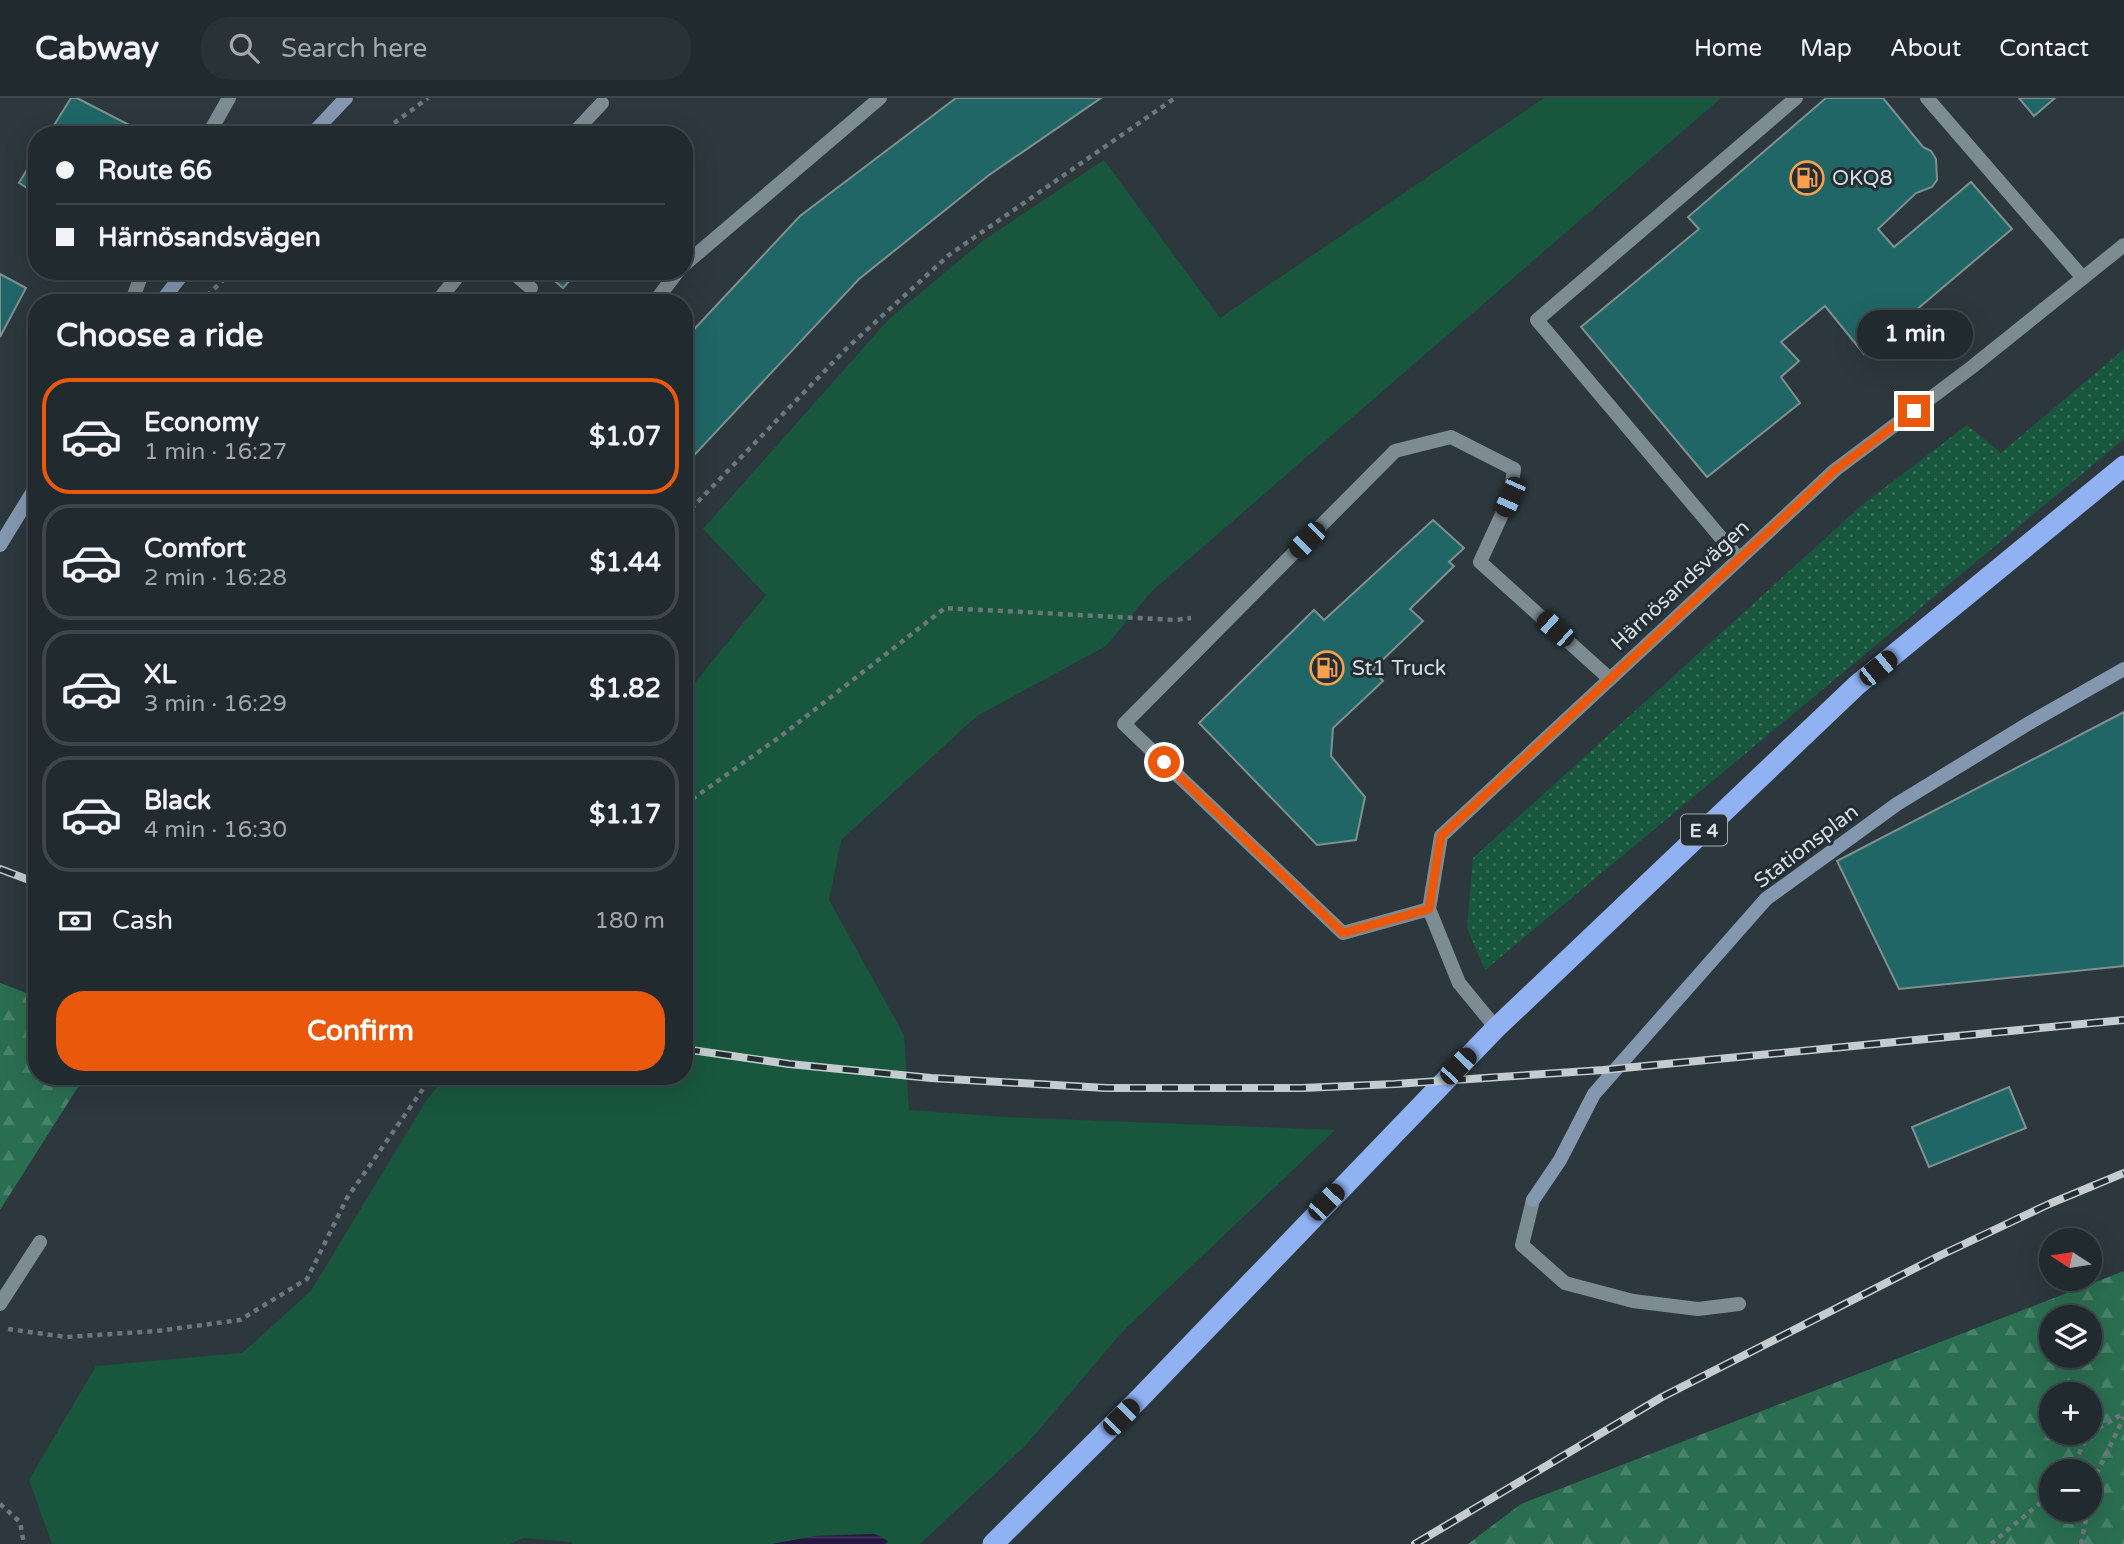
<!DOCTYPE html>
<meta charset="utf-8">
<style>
body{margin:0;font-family:"Varela Round",sans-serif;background:#293236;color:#f1f3f6;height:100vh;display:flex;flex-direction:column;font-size:26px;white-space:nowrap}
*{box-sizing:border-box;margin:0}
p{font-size:23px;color:#a2a7aa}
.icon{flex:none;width:38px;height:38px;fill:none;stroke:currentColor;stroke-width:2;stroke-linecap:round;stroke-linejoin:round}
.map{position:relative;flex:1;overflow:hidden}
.side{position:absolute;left:28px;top:196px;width:665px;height:791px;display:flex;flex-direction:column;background:#212a2e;border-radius:28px;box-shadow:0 7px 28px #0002,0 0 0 2px #3e464a}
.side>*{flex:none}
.banner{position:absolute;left:28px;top:28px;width:665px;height:154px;border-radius:28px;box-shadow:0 7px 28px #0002,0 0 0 2px #3e464a;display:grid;align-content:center;height:154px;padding:0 28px;background:#212a2e}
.needle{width:46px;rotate:282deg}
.tools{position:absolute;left:2039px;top:1130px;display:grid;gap:14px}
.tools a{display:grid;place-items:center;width:63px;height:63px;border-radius:50%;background:#212a2e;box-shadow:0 7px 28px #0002,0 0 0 2px #3e464a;font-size:35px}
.end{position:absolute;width:32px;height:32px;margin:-16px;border:9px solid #ea580c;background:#fff;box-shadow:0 0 0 4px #fff}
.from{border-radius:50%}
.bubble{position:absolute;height:49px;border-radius:24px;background:#212a2e;box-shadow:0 7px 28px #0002,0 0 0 2px #3e464a;font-size:23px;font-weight:700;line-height:49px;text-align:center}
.car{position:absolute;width:21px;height:42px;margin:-21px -10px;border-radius:9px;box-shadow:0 0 5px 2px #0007;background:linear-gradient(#222 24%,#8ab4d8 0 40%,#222 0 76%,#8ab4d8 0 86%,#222 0)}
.banner b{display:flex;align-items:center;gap:24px;height:66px;font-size:26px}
.banner b+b{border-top:2px solid #3e464a}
.banner i{width:18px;height:18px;background:#f1f3f6}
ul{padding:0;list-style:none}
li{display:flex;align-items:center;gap:21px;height:116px;margin:0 14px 10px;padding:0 14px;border:4px solid #3e464a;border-radius:28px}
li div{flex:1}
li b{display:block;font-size:26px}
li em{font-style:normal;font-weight:700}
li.active{border-color:#ea580c}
li>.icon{width:63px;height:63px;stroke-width:1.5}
h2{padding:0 28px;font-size:32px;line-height:84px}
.pay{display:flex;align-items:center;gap:18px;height:77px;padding:0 28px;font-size:26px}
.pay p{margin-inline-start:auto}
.button{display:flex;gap:14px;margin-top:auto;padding:14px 28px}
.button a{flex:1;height:80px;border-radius:28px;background:#ea580c;color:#fff;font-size:28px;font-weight:700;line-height:80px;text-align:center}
header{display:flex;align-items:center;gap:42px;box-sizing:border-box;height:98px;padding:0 35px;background:#212a2e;border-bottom:2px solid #3e464a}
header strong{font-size:33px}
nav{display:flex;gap:38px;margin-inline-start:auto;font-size:24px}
.search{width:490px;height:63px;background:#293236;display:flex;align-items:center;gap:18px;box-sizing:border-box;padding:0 24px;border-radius:28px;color:#a2a7aa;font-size:26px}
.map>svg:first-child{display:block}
.grass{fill:url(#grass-dots)}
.forest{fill:url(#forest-firs);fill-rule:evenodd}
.green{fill:#18573d}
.water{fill:url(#water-rules)}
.building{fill:#206666;stroke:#7e908f;stroke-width:2}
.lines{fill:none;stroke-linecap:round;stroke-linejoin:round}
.path{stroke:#6c777c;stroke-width:4.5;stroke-dasharray:5 5;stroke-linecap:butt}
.lane{stroke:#7d8b92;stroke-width:14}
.street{stroke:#7d8b92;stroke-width:14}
.secondary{stroke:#8397af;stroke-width:14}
.highway{stroke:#90b2f2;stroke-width:21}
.rail-casing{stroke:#c4ccd0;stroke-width:8}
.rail{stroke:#222e34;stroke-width:5;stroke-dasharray:16;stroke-linecap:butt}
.route{stroke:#ea580c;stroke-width:9}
.labels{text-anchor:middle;stroke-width:6;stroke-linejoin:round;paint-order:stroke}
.shield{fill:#222e34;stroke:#a1aaae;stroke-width:2}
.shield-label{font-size:19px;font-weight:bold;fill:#d7dfe3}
.poi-label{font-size:21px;fill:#d7dfe3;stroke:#222e34;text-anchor:start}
.street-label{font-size:21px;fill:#d7dfe3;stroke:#222e34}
</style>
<header>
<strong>Cabway</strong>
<div class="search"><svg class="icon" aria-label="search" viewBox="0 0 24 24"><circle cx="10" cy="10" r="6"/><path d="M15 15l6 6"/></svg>Search here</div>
<nav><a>Home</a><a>Map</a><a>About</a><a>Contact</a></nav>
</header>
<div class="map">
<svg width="2124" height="1446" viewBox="0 0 2124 1446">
<defs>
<pattern id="grass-dots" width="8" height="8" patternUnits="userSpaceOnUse" patternTransform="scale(1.75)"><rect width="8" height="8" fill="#18573d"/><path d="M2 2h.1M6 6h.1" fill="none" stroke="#396f59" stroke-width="1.8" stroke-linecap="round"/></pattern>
<pattern id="forest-firs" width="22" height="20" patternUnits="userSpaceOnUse" patternTransform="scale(1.75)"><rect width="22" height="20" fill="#2a6e51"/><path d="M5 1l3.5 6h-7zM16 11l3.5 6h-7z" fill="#48826a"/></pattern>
<pattern id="water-rules" width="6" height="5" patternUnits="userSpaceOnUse" patternTransform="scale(1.75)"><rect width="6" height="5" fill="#261644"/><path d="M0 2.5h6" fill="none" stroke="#45375f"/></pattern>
</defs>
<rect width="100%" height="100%" fill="#2c383e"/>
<path class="grass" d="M2124 251V341L1485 872 1467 830 1473 760 1862 407 1967 327 2001 355Z"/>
<g class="forest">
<path d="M0 885 37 899V978H85L0 1112Z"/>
<path d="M2124 1173V1446H1468L1521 1406ZM2051 1220H2090V1258H2051ZM2051 1297H2090V1335H2051ZM2051 1374H2090V1412H2051Z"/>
</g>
<path class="green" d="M1544 0H1721L1151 494 1106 548 977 618 841 742 829 802 904 937 909 1012 1004 1019 1335 1032 1123 1233 1026 1347 920 1446H885L888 1443 875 1436 816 1438 772 1446H573L571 1444 523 1440 510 1446H52L29 1382 96 1268 242 1255 311 1193 426 1003 446 978H684V588L689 592 766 497 703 431 888 222 984 142 1104 62 1220 220Z"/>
<path class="water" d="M875 1436 888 1443 885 1446H772L816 1438Z"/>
<g class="building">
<path d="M71 0H77L133 29 128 37H48Z"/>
<path d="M956 0H1101L989 77 859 181 684 368V242L800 118Z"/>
<path d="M1826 0H1883L1923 49 1931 53 1936 61 1937 82 1932 89 1916 95 1878 131 1894 149 1971 84 2012 131 1864 256 1825 208 1781 244 1799 263 1781 279 1800 305 1707 379 1581 229 1699 131 1688 119Z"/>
<path d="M2019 0H2055L2034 18Z"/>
<path d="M37 55V96L19 85Z"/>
<path d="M543 173H578L563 190Z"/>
<path d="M0 176 26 190 0 239Z"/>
<path d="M1433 422 1464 450 1449 464 1454 468 1410 511 1423 523 1373 571 1383 583 1333 630 1331 658 1365 699 1356 742 1317 747 1199 625 1314 512 1324 522Z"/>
<path d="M2124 614V868L1899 891 1837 763Z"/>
<path d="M2009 989 2026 1030 1929 1069 1912 1029Z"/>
</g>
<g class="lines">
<g class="path">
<path d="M378 37 428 0"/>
<path d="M200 205 232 173"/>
<path d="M684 418 847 250 949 157 1175 0"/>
<path d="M684 707 781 638 945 510 1175 522 1191 520"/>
<path d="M8 1231 66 1239 157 1233 240 1222 307 1181 347 1100 432 978"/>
<path d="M2090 1335 2124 1315"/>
<path d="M2070 1374 2089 1335"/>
<path d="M2090 1405 2095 1379 2124 1319"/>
<path d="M0 1406 20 1424 24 1446"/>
<path d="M1991 1446 2051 1396"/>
<path d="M2081 1446 2088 1412"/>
</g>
<g class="lane">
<path d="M1927 0 2083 180"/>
<path d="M572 37 602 5"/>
<path d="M511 173 531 190"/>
<path d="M436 205 462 173"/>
<path d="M1739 461 1537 222 1796 0"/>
<path d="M1429 811 1343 835 1124 626 1395 353 1451 339 1514 371 1510 399 1480 464 1610 581"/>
</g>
<g class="street">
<path d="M208 37 229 0"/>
<path d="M684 167 880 0"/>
<path d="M131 205 143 173"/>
<path d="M654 205 678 173"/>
<path d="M1496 930 1459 885 1429 811 1441 738 1835 372 1972 269 2124 147"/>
<path d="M1533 1102 1522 1147 1565 1185 1633 1203 1698 1211 1739 1206"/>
<path d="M0 1206 40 1144"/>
</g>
<g class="secondary">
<path d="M311 37 346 0"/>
<path d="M160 205 185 173"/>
<path d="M0 447 37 387"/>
<path d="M1533 1102 1560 1062 1594 996 1766 801 1897 706 2031 624 2124 571"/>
</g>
<path class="highway" d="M993 1446 1139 1301 1496 930 1857 587 2124 368"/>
<defs>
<g id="rail">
<path d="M0 771 37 785"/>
<path d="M684 951 789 966 931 980 1106 990H1302L1395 986 1603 972 2124 922"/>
<path d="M1415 1446 1662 1299 1941 1157 2049 1106 2124 1075"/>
</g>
</defs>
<use href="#rail" class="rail-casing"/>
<use href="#rail" class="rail"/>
</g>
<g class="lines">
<path class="route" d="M1164 664 1343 835 1429 811 1441 738 1835 372 1914 313"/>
</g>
<defs>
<symbol id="fuel-ring" viewBox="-11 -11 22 22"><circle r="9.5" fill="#222e34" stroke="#f9a04c" stroke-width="1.5"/><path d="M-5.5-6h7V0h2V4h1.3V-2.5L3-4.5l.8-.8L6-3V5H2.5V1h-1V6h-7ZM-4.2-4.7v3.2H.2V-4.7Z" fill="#f9a04c"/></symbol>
</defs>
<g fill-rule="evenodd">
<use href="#fuel-ring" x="1788" y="61" width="38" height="38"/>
<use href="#fuel-ring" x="1308" y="551" width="38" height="38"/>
</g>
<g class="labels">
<rect class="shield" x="1681" y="716.5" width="46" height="31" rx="5"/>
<g class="shield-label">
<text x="1704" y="739">E 4</text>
</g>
<g class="poi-label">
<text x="1832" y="87">OKQ8</text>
<text x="1352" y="577">St1 Truck</text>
</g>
<g class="street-label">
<text transform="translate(1680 487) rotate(-43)" y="7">Härnösandsvägen</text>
<text transform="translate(1806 748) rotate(-37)" y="7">Stationsplan</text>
</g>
</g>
</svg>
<div class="tools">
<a><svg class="needle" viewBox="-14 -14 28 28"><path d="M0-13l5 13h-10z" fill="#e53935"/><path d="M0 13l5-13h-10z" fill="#a2a7aa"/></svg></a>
<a><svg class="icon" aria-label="layers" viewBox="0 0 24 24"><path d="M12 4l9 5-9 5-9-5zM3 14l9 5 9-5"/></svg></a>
<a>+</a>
<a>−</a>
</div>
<i class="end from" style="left:1164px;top:664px"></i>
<i class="end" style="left:1914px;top:313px"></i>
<div class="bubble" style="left:1857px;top:212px;width:116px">1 min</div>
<i class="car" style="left:1510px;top:399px;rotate:204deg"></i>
<i class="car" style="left:1307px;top:442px;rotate:225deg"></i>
<i class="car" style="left:1555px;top:531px;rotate:312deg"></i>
<i class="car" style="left:1878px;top:570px;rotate:51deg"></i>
<i class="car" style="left:1458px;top:968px;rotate:44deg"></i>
<i class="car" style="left:1326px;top:1104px;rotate:44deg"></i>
<i class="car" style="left:1121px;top:1319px;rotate:45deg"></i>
<div class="banner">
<b><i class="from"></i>Route 66</b>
<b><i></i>Härnösandsvägen</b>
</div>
<section class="side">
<h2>Choose a ride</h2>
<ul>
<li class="active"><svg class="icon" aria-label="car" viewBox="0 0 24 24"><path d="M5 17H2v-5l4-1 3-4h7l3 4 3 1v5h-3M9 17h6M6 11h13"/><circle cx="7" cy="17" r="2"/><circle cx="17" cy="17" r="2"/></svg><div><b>Economy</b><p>1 min · 16:27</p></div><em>$1.07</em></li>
<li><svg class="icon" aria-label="car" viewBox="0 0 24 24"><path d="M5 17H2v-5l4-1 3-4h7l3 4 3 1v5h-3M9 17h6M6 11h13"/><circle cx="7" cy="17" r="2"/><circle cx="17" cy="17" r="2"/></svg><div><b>Comfort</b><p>2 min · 16:28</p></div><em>$1.44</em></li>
<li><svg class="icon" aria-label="car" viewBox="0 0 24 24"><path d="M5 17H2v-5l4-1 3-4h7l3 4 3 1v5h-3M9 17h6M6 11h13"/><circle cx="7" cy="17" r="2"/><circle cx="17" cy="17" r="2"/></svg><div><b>XL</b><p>3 min · 16:29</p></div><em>$1.82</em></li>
<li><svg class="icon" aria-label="car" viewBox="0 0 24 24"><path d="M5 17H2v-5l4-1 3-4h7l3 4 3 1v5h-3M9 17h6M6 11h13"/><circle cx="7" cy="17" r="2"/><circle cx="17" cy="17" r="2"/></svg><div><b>Black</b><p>4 min · 16:30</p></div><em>$1.17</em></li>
</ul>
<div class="pay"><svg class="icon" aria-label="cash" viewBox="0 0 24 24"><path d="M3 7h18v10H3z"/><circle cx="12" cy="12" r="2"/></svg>Cash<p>180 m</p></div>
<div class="button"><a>Confirm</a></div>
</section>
</div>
